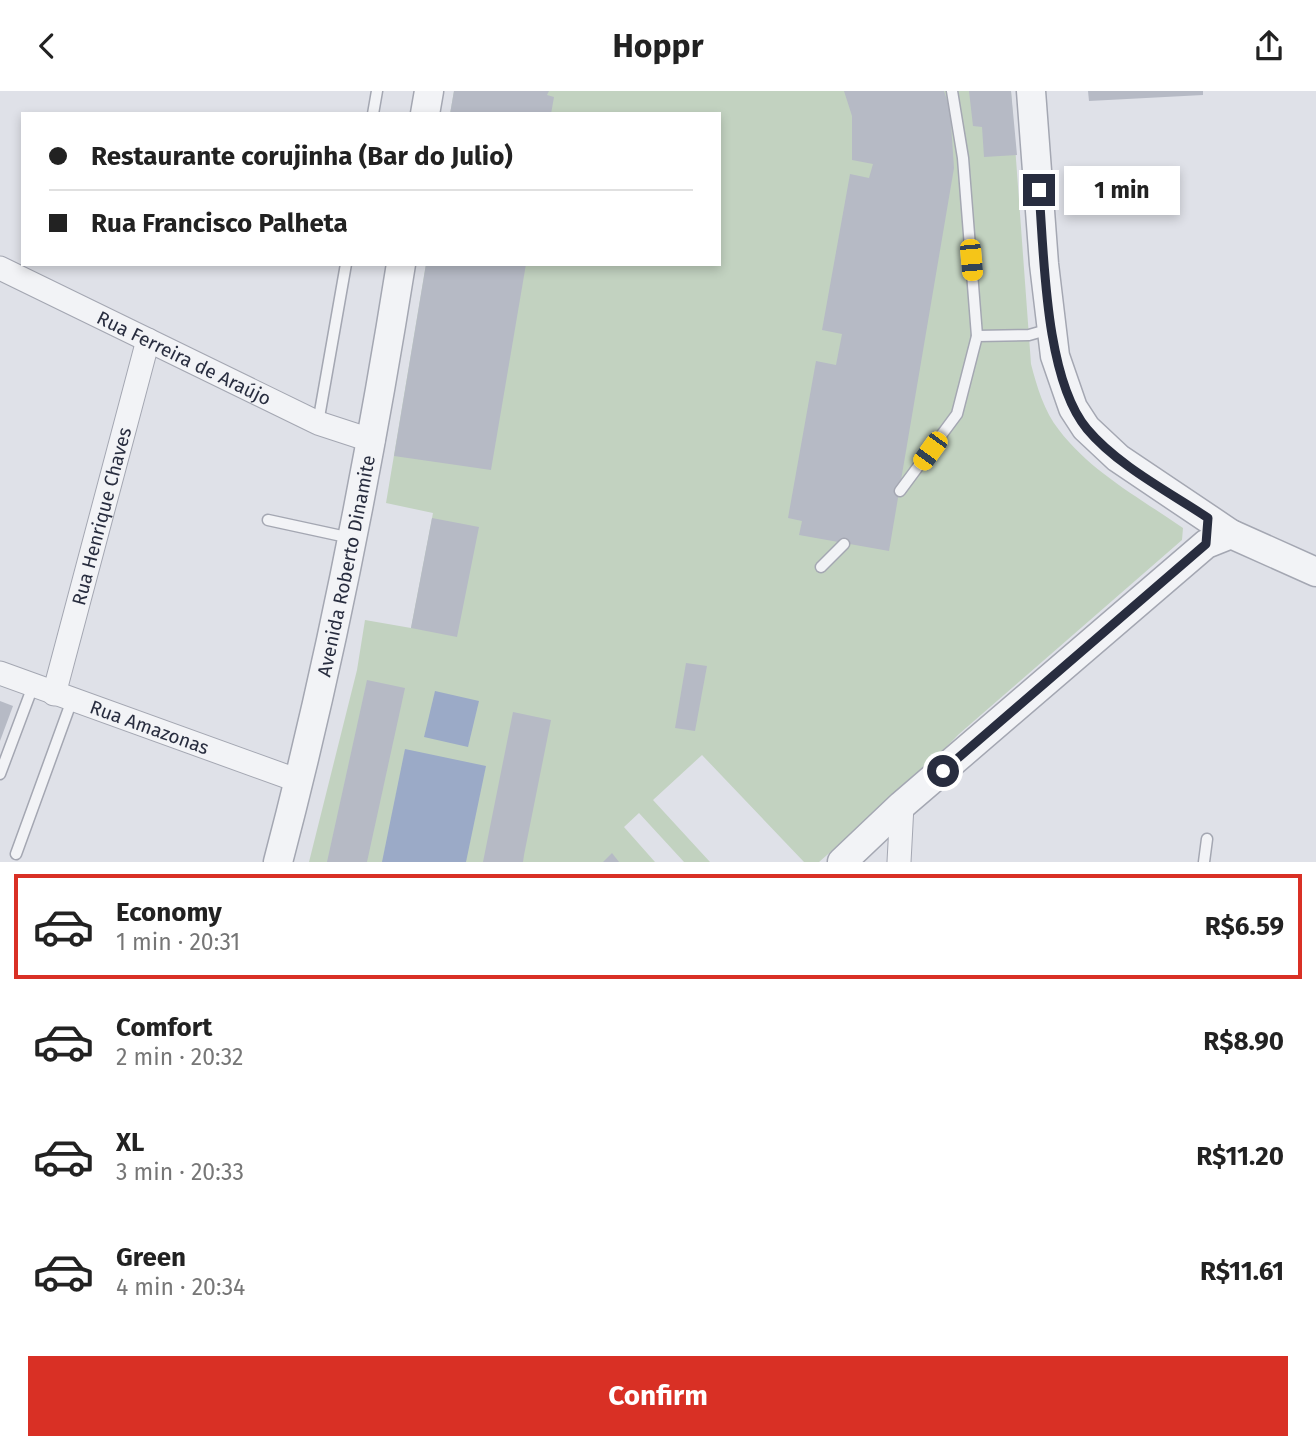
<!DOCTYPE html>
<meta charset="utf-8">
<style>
body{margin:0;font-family:"Fira Sans",sans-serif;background:#f2f2f2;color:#222;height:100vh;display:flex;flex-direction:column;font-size:26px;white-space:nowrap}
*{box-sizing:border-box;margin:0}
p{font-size:23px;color:#767676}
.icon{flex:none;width:38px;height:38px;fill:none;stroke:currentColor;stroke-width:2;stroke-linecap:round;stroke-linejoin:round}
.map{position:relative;height:771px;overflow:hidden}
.side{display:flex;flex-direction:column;background:#fff;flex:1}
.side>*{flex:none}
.top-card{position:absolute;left:21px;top:21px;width:700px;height:154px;border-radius:0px;box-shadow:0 4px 10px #0003;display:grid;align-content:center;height:154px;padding:0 28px;background:#fff}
.end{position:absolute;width:32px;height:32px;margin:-16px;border:9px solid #282d3f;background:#fff;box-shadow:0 0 0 4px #fff}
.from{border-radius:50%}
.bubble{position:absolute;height:49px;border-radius:0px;background:#fff;box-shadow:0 4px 10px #0003;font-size:23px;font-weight:700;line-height:49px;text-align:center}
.car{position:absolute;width:21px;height:42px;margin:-21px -10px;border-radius:9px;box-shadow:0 0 5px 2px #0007;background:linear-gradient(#f5c518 24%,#345 0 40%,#f5c518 0 76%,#345 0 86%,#f5c518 0)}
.top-card b{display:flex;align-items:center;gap:24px;height:66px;font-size:26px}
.top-card b+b{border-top:2px solid #e0e0e0}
.top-card i{width:18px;height:18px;background:#222}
ul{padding:12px 0 0;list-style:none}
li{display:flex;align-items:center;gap:21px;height:105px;margin:0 14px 10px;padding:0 14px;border:4px solid transparent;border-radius:0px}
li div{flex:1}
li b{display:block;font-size:26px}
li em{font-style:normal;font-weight:700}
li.on{border-color:#d93025}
li>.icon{width:63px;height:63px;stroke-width:1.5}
.button{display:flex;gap:14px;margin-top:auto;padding:14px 28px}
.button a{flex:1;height:80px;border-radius:0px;background:#d93025;color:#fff;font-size:28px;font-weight:700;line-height:80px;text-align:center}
header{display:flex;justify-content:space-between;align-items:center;height:91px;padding:0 28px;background:#fff;font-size:32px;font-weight:700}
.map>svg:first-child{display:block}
.green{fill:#c2d2c0}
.water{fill:#9baac7}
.building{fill:#b6bac5}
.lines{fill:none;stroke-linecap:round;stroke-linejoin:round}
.service-casing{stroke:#a4a7b2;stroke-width:13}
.minor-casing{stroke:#a4a7b2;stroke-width:25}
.tertiary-casing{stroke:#a4a7b2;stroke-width:31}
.service{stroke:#f2f3f6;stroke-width:10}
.minor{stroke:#f2f3f6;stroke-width:23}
.tertiary{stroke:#f2f3f6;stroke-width:28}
.route{stroke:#282d3f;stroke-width:9}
.labels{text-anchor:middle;stroke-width:5;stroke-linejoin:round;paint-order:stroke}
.street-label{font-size:19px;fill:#282d3f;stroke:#eef0f6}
</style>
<header><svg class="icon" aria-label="back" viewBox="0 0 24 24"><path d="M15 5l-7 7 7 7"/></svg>Hoppr<svg class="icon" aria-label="share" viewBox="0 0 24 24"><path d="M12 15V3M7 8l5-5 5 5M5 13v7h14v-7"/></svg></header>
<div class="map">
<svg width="1316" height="771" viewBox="0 0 1316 771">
<rect width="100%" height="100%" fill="#dfe1e8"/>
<path class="green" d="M454 0H1011L1031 273C1037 296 1044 320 1059 339 1091 381 1140 407 1183 437L1182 449 959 643 920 683 819 771H804L702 664 653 709 710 771H684L639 722 624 736 655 771H309L357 579 365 529 411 537 433 422 386 412 426 173H719V23H450Z"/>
<g class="water">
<path d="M435 600 479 610 468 656 424 646Z"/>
<path d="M405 658 486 675 466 771H382Z"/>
</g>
<g class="building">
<path d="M454 0H549L547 4 554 6 551 23H450Z"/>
<path d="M844 0H944L950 18 954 77 889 460 799 444 802 430 788 427 816 270 836 274 842 243 822 239 850 83 869 87 873 73 852 69V25Z"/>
<path d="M969 0H1011L1017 64 984 66 982 36 973 35Z"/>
<path d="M1088 0H1203V4L1089 10Z"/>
<path d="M426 173H526L491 379 394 365Z"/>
<path d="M432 427 479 436 457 546 411 537Z"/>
<path d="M686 572 707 575 695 640 675 637Z"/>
<path d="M367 589 405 597 367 771H327Z"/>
<path d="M0 610 13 615 0 650Z"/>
<path d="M513 621 551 629 524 764 523 771H483Z"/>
<path d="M612 762 619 771H603Z"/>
</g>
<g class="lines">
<defs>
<g id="service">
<path d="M952 0 963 67 977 245"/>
<path d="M373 23 377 0"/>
<path d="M318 332 346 173"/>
<path d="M900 400 957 323 977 245 1029 244 1050 238"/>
<path d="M268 429 351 447"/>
<path d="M821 476 844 453"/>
<path d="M0 683 33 595"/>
<path d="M16 763 72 609"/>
<path d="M1204 771 1207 748"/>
</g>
<g id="minor">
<path id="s1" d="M0 177 318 332 373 350"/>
<path id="s2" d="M0 582 299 690"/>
<path id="s3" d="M54 603 148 249"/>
<path d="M899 771 902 714"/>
</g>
<g id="tertiary">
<path d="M1031 0 1044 173 1055 265 1073 317 1086 337 1118 367 1231 443 1316 481"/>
<path d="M425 23 429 0"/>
<path id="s4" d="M278 771C330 574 369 374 401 173"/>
<path d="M842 771 902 714 1206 453 1231 443"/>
</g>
</defs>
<use href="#service" class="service-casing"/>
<use href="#minor" class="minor-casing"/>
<use href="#tertiary" class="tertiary-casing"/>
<use href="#service" class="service"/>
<use href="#minor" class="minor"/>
<use href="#tertiary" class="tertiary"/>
</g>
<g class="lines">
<path class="route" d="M943 680 1206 453 1208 427C1169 401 1117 374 1087 338 1045 288 1044 164 1039 99"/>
</g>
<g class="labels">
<g class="street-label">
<text dy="7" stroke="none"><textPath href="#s1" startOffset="205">Rua Ferreira de Araújo</textPath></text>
<text dy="7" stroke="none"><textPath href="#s3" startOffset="184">Rua Henrique Chaves</textPath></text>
<text dy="7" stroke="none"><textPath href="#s4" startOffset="304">Avenida Roberto Dinamite</textPath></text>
<text dy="7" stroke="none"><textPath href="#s2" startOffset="159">Rua Amazonas</textPath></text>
</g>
</g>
</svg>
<i class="end from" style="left:943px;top:680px"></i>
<i class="end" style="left:1039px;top:99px"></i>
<div class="bubble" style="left:1064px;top:75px;width:116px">1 min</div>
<i class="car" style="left:971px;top:169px;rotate:175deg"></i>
<i class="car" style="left:930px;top:360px;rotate:216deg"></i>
<div class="top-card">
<b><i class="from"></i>Restaurante corujinha (Bar do Julio)</b>
<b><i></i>Rua Francisco Palheta</b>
</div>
</div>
<section class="side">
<ul>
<li class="on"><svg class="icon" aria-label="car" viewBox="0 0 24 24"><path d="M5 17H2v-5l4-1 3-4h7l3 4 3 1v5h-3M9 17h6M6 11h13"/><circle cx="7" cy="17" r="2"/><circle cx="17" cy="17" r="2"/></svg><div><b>Economy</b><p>1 min · 20:31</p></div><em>R$6.59</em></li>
<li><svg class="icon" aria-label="car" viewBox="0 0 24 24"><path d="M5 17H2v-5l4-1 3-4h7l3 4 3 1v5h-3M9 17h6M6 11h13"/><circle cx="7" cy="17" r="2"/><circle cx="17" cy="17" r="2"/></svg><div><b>Comfort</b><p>2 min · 20:32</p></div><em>R$8.90</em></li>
<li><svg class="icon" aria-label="car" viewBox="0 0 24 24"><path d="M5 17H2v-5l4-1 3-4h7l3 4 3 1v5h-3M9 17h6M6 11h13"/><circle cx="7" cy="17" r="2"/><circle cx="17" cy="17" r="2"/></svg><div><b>XL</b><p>3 min · 20:33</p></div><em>R$11.20</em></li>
<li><svg class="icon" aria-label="car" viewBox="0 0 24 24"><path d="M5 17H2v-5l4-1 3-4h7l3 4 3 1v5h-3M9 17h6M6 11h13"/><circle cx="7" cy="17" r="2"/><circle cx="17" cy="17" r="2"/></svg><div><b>Green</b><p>4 min · 20:34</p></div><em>R$11.61</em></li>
</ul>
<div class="button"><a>Confirm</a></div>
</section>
